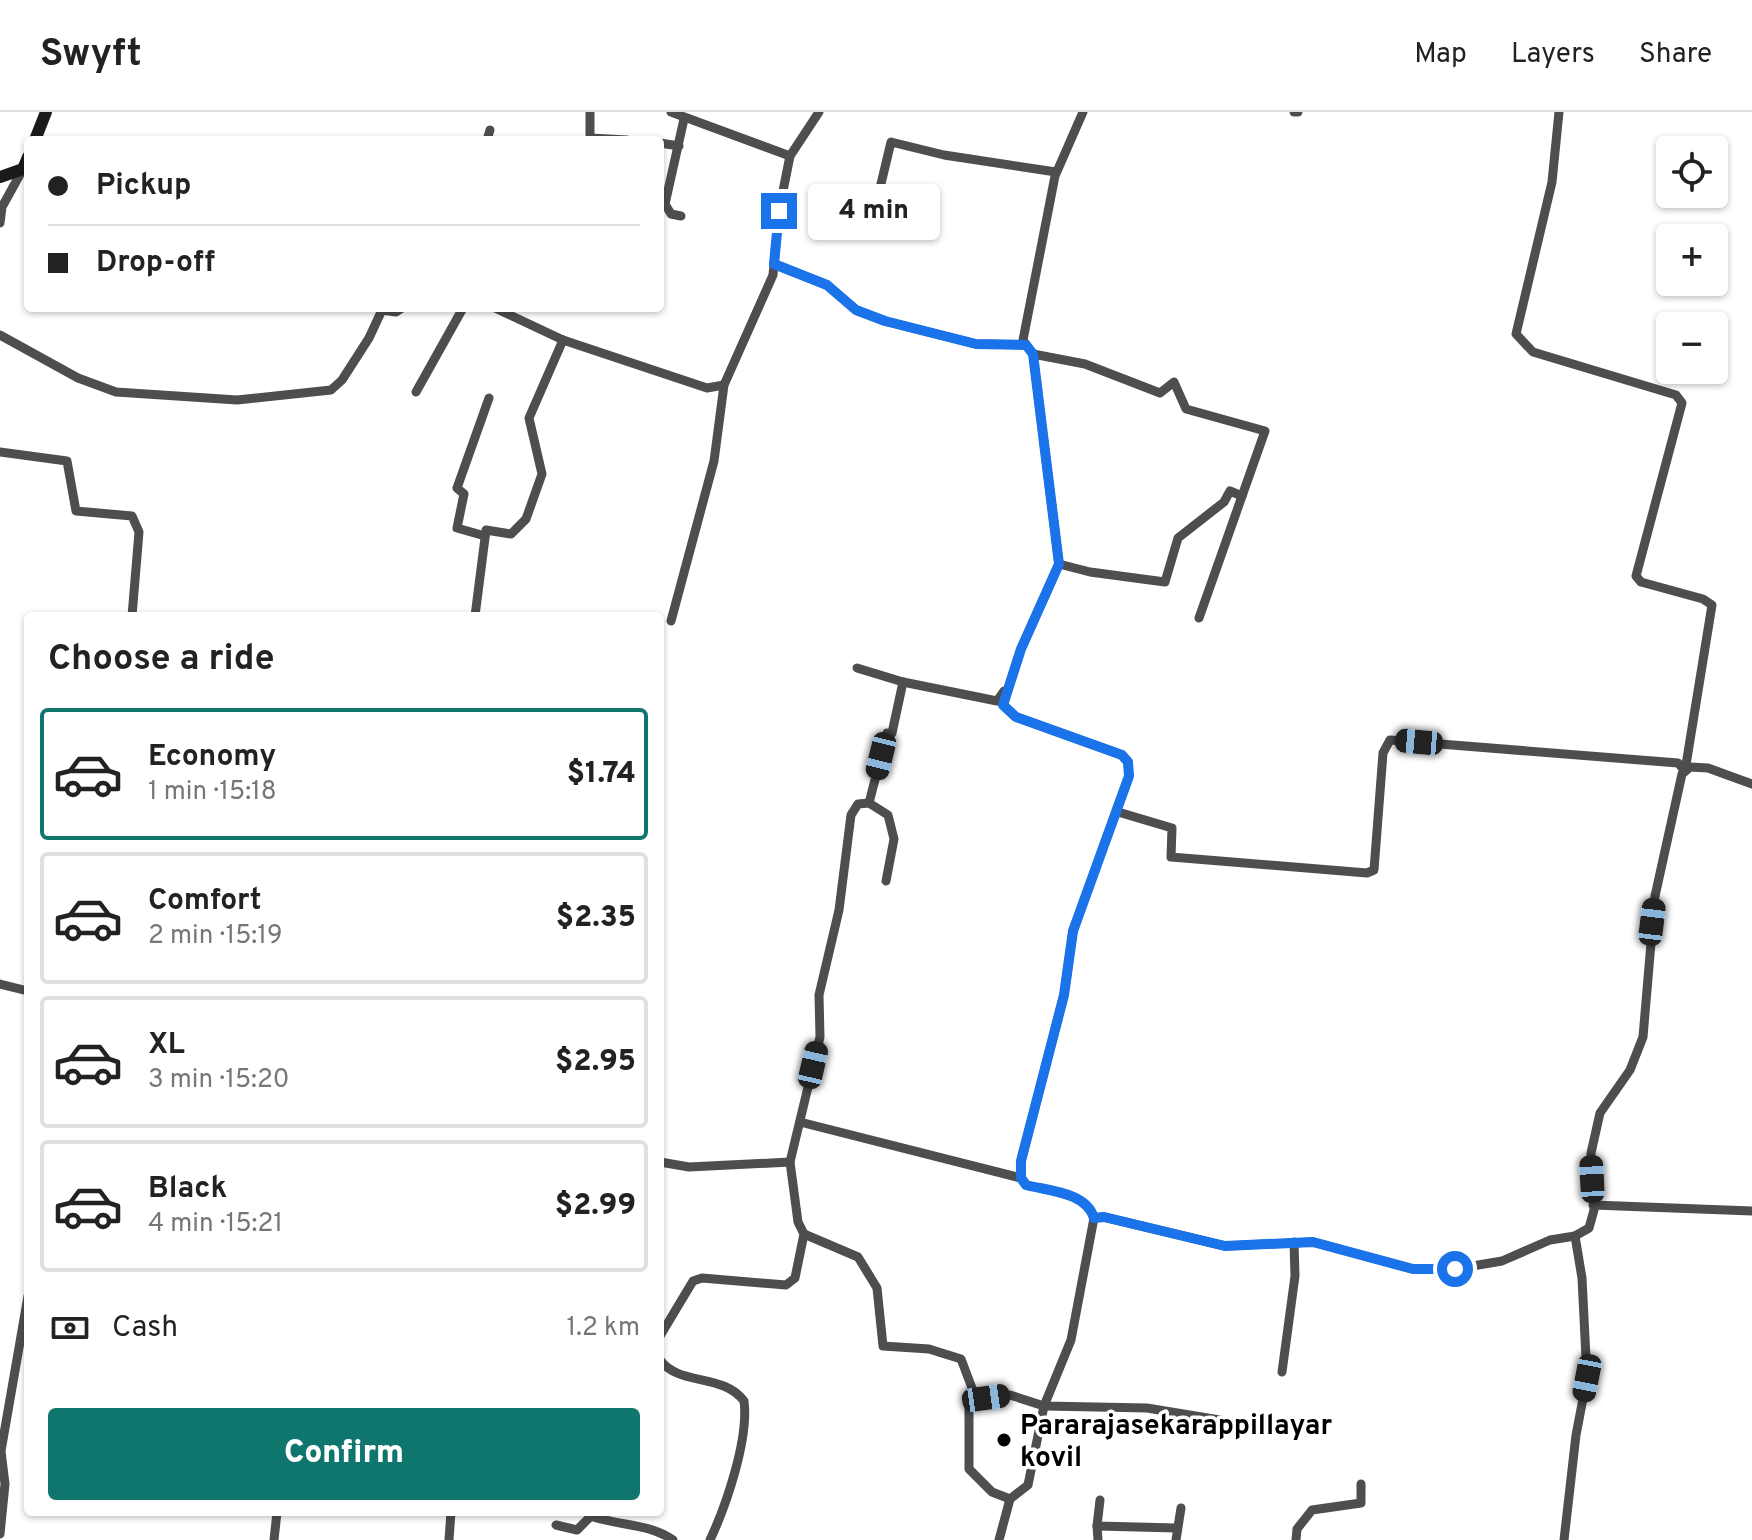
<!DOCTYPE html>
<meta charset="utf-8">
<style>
body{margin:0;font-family:Overpass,sans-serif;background:#f2f2f2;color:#222;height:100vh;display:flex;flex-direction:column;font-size:30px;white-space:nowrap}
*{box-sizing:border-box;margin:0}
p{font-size:26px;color:#767676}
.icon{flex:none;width:44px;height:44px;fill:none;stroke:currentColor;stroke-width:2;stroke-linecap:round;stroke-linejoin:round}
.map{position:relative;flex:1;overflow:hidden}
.drawer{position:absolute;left:24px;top:500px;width:640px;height:904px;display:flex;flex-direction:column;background:#fff;border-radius:8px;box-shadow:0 2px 6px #0004}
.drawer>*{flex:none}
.top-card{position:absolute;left:24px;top:24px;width:640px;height:176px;border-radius:8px;box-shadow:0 2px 6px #0004;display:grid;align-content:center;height:176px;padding:0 24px;background:#fff}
.fabs{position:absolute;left:1656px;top:24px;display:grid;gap:16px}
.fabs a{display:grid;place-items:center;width:72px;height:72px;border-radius:8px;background:#fff;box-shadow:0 2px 6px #0004;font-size:40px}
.end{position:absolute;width:36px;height:36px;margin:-18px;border:10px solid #1a73e8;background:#fff;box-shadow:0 0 0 4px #fff}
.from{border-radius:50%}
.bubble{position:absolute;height:56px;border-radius:8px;background:#fff;box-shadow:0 2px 6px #0004;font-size:26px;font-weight:800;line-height:56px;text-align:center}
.car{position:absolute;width:24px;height:48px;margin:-24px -12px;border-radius:10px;box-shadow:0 0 6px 2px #0007;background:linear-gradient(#222 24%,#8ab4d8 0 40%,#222 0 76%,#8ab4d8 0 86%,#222 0)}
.top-card b{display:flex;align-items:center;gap:28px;height:76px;font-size:30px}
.top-card b+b{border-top:2px solid #e0e0e0}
.top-card i{width:20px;height:20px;background:#222}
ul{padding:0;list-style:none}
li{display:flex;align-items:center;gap:24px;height:132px;margin:0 16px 12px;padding:0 8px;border:4px solid #e0e0e0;border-radius:8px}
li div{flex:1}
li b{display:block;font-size:30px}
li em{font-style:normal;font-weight:800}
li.current{border-color:#0f766e}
li>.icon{width:72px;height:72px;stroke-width:1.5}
h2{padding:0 24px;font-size:36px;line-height:96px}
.pay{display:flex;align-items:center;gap:20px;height:88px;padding:0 24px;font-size:30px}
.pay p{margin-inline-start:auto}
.button{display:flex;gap:16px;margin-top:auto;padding:16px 24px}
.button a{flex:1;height:92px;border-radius:8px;background:#0f766e;color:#fff;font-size:32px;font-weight:800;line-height:92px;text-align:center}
header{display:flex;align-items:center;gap:48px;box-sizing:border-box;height:112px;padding:0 40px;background:#fff;border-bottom:2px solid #e0e0e0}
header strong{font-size:38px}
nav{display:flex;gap:44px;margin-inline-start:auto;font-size:28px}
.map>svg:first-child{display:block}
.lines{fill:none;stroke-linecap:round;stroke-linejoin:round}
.street{stroke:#4e4e4e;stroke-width:9}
.secondary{stroke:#1b1b1b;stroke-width:12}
.route{stroke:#1a73e8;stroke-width:10}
.poi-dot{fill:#000;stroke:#fff;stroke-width:3}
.labels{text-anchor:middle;stroke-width:7;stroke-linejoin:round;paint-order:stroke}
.poi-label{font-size:28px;font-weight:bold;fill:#000;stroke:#fff;text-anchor:start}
</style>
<header>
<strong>Swyft</strong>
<nav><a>Map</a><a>Layers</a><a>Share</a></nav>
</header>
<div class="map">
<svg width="1752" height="1428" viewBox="0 0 1752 1428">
<rect width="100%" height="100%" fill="#fff"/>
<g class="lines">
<g class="street">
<path d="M590 0V26L627 28"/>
<path d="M671 0 790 44"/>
<path d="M1294 0H1298"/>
<path d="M487 28 490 18"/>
<path d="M660 31 679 34"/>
<path d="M681 104 671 102 665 92 684 7"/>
<path d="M0 111 2 95 23 57"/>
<path d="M870 118 891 30 944 43 1056 60"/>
<path d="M774 152 827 173 856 198 885 209 976 232 1026 233"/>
<path d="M495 196 563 228 707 276 724 273"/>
<path d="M0 223 78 266 116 280 237 288 331 278 342 268 369 226 382 198 396 200 402 196"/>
<path d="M1033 242 1085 252 1160 281 1174 270 1186 297 1265 319 1199 506"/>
<path d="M416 280 463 196"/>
<path d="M0 340 67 349 76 399 132 404 139 420 132 504"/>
<path d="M485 424 457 416 464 382 457 376 489 286"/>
<path d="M1059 452 1090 460 1165 470 1178 426 1224 390 1230 379 1242 384"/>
<path d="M475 504 486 418 511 422 526 407 542 362 529 306 563 228"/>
<path d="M671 509 714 349 724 273 773 163 779 99 790 44 819 0"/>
<path d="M857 556 903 570 997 589 1004 579"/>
<path d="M1118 700 1172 716 1171 745 1367 761 1374 758 1383 641 1390 628 1678 651 1685 659 1712 493 1703 487 1641 470 1636 464 1682 291 1676 283 1533 240 1516 222 1552 70 1559 0"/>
<path d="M886 769 894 727 888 703 869 691 887 621H892L903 570"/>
<path d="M0 872 28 879"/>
<path d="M800 1010 1021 1066"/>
<path d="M660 1050 689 1055 790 1050"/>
<path d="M1593 1093 1752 1099"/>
<path d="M1094 1106 1104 1105 1225 1134 1313 1130 1413 1157H1455L1502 1149 1550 1128 1575 1124"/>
<path d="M804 1122 858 1145 877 1176 883 1234 929 1237 961 1247 972 1276 969 1296"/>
<path d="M660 1224 693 1169 702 1166 786 1173 795 1166 804 1122 798 1110 790 1050 820 925 819 883 839 798 851 703 858 692 869 691"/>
<path d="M660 1248C679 1274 723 1261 744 1289 749 1327 726 1394 710 1428"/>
<path d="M1282 1260 1295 1164 1294 1130"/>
<path d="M1010 1387 992 1380 969 1357V1296L980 1287 1010 1283 1044 1294 1147 1296 1250 1313"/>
<path d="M1100 1388 1097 1414 1176 1416"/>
<path d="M592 1400 591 1404C619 1414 649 1411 673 1428"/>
<path d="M556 1413 577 1418 591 1404"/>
<path d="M1097 1414 1098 1428"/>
<path d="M0 1422 5 1372 1 1339 28 1184"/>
<path d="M274 1428 277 1400"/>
<path d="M449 1428 451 1400"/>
<path d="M999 1428 1010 1387 1028 1373 1044 1294 1071 1228 1094 1106C1086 1080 1049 1079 1026 1073L1021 1066V1049L1064 883 1073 819 1129 664 1128 650 1122 643 1016 605 1003 593 1021 537 1059 452 1033 242 1023 228 1055 64 1083 0"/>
<path d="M1176 1428 1181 1396"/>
<path d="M1296 1428 1297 1417 1312 1398 1361 1391V1372"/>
<path d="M1564 1428 1576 1323 1587 1266 1582 1166 1575 1124 1589 1116 1594 1098 1591 1041 1600 1001 1630 958 1643 925 1655 784 1682 662 1690 655 1708 656 1752 672"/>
</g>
<g class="secondary">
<path d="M35 28 46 0"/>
<path d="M0 65 23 57 28 45"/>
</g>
</g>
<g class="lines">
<path class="route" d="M779 99 774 152 827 173 856 198 885 209 976 232 1026 233 1033 242 1059 452 1021 537 1003 593 1016 605 1122 643 1128 650 1129 664 1073 819 1064 883 1021 1049V1066L1026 1073C1049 1079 1086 1080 1094 1106L1104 1105 1225 1134 1313 1130 1413 1157H1455"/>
</g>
<circle class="poi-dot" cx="1004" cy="1328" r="8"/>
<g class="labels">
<g class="poi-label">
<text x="1020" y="1322">Pararajasekarappillayar<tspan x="1020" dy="32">kovil</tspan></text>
</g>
</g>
</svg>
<div class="fabs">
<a><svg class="icon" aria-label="locate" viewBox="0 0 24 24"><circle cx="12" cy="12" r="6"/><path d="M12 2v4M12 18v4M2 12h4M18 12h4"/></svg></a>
<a>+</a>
<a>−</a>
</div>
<i class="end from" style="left:1455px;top:1157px"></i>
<i class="end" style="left:779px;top:99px"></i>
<div class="bubble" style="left:808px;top:72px;width:132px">4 min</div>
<i class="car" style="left:1419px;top:630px;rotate:275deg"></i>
<i class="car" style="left:881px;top:644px;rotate:194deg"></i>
<i class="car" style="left:1652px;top:810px;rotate:7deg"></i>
<i class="car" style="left:813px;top:953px;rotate:13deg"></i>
<i class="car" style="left:1592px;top:1067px;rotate:357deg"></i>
<i class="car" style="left:1587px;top:1266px;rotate:191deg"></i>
<i class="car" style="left:986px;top:1286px;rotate:82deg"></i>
<div class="top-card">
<b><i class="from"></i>Pickup</b>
<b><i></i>Drop-off</b>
</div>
<section class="drawer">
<h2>Choose a ride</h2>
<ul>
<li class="current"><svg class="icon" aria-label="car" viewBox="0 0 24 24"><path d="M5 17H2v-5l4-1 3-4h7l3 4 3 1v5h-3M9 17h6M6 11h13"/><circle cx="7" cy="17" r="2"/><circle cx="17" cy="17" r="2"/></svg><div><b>Economy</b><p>1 min · 15:18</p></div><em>$1.74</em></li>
<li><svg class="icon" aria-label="car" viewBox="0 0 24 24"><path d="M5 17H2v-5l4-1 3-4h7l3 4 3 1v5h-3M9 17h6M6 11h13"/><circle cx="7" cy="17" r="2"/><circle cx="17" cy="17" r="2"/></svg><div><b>Comfort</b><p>2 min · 15:19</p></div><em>$2.35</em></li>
<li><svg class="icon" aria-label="car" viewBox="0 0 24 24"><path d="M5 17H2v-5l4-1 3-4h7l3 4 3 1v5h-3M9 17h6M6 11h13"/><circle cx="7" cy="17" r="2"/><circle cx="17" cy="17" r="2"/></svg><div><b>XL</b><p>3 min · 15:20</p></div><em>$2.95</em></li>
<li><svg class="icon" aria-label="car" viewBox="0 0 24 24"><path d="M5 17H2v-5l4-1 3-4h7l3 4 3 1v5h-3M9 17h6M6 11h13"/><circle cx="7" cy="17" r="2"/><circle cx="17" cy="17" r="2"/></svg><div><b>Black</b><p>4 min · 15:21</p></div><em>$2.99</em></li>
</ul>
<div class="pay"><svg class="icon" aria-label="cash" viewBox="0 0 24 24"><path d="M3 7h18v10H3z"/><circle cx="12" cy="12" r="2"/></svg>Cash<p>1.2 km</p></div>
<div class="button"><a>Confirm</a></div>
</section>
</div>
